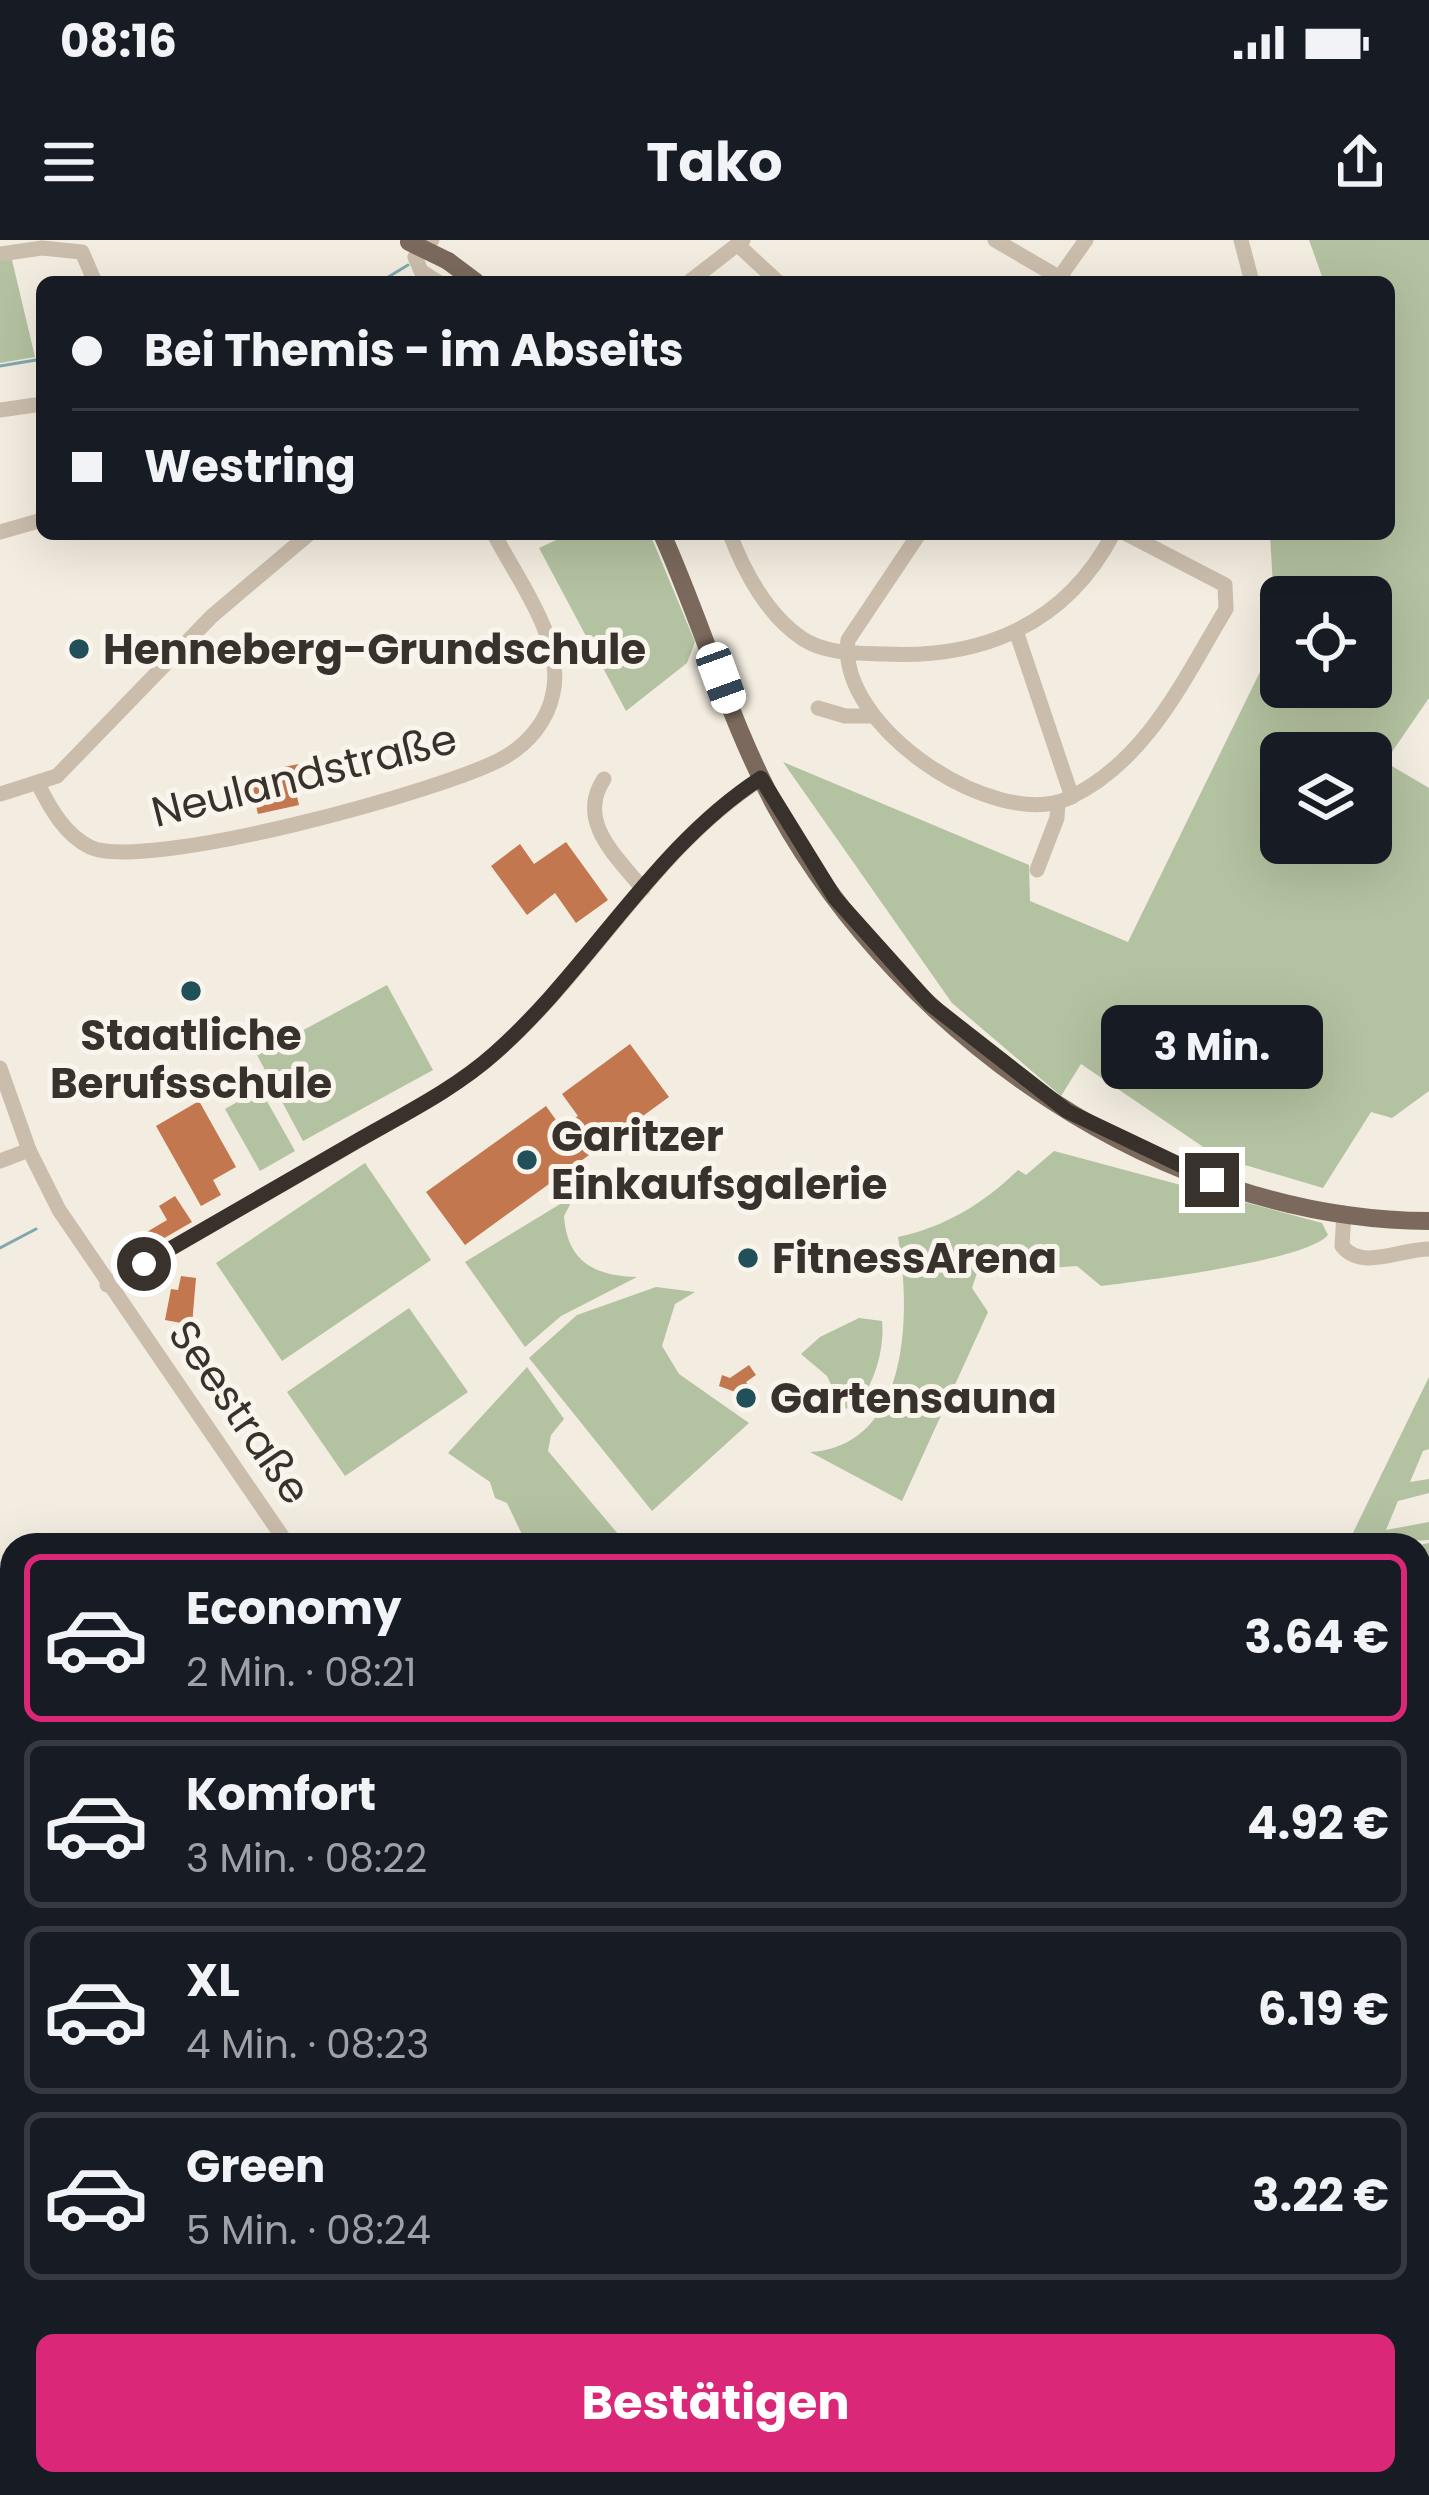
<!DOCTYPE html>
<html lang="de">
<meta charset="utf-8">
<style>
body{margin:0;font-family:Poppins,sans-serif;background:#20242c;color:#f1f3f6;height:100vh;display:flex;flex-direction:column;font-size:45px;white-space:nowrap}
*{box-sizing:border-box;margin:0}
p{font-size:39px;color:#9ea1a6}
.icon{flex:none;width:66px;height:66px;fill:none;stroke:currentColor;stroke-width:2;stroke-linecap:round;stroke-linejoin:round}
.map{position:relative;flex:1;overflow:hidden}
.side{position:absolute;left:0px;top:1293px;width:1431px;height:963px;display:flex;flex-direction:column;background:#171b24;border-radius:36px 36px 0 0;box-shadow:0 12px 48px #0002}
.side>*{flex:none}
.banner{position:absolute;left:36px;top:36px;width:1359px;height:264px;border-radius:18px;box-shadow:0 12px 48px #0002;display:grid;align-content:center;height:264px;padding:0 36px;background:#171b24}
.fabs{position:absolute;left:1260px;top:336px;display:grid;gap:24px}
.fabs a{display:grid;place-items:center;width:132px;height:132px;border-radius:18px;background:#171b24;box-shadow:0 12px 48px #0002;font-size:60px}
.end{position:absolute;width:54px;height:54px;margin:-27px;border:15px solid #39312b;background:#fff;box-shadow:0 0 0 6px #fff}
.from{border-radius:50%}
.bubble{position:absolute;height:84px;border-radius:18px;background:#171b24;box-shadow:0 12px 48px #0002;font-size:39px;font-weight:700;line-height:84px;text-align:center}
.car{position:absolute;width:36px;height:72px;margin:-36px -18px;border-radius:15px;box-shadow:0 0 9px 3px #0007;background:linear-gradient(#fff 24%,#345 0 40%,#fff 0 76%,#345 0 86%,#fff 0)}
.banner b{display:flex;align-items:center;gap:42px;height:114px;font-size:45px}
.banner b+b{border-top:3px solid #363941}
.banner i{width:30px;height:30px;background:#f1f3f6}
ul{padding:21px 0 0;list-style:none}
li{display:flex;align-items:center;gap:36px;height:168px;margin:0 24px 18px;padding:0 12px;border:6px solid #363941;border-radius:18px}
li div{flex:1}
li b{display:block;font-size:45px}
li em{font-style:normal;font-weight:700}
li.on{border-color:#db2777}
li>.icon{width:108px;height:108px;stroke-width:1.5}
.button{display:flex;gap:24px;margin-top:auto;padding:24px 36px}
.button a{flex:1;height:138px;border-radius:18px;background:#db2777;color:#fff;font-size:48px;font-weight:700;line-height:138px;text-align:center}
.status{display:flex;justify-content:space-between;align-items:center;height:84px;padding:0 60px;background:#171b24;direction:ltr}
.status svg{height:33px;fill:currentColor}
header{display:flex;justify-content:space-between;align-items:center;height:156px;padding:0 36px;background:#171b24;font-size:54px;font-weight:700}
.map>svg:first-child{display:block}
.green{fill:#b3c2a0;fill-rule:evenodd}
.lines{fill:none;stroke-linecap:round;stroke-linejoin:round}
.stream{stroke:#7fa8af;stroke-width:3}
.building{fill:#c3774e}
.minor{stroke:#cbbdac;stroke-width:15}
.major{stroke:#7a695c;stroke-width:18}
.major-bridge{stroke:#7a695c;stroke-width:18}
.route{stroke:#39312b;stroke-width:15}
.poi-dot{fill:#21505a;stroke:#faf5ec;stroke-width:4.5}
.labels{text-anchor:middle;stroke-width:10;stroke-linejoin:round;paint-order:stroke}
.poi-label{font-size:42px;font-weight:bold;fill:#39312b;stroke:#faf5ec;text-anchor:start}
.street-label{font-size:42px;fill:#39312b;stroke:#faf5ec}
</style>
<div class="status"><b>08:16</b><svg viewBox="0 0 49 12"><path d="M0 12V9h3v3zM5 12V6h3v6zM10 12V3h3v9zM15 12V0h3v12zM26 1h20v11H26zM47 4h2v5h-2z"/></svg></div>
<header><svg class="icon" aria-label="menu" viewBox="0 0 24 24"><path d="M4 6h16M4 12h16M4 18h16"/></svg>Tako<svg class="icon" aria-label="share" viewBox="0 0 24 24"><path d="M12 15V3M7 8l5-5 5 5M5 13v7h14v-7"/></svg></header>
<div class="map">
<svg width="1429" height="2255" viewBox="0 0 1429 2255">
<rect width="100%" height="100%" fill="#f3ece0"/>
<g class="green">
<path d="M1309 0H1429V458L1385 522 1429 548V851L1392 878 1371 872 1323 948 1218 917 1081 824 1061 856 952 763 783 522 1029 625 1030 661 1128 702 1276 399 1270 294H1389V42H1324ZM1281 357H1371V447H1281ZM1281 513H1371V603H1281Z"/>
<path d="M0 19 12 20 35 117 0 123Z"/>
<path d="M569 294H650L695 402 687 423 626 471 539 308Z"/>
<path d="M387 745 433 830 303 901 257 815Z"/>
<path d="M260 849 295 911 260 931 225 869Z"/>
<path d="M1054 911 1322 983 1328 995C1306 1021 1142 1041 1101 1046L1077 1026 977 1033 972 1048 988 1072 902 1261 810 1212C911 1206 911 1070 898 997 945 987 983 964 1018 930L1026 935Z"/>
<path d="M365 923 431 1020 282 1121 216 1023Z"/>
<path d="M575 955 564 976C567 1022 595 1036 637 1037L561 1076 525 1107 465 1022Z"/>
<path d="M656 1047 695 1052 675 1064 662 1106 679 1134 749 1183 652 1271 529 1118 577 1075Z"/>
<path d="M409 1068 468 1152 345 1236 287 1152Z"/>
<path d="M859 1078 882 1081C885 1109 874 1146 855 1167L843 1169 827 1136 801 1114 820 1097Z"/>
<path d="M527 1127 564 1179 551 1195 548 1211 618 1294 603 1305H527L507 1263 495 1258 490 1242 448 1213Z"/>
<path d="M1429 1137V1209L1423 1211 1410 1242 1429 1239V1253L1398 1261 1386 1290 1429 1282V1300L1347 1305Z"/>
<path d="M1429 1303V1723L1419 1730V1305Z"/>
<path d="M1429 1728V2199L1419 2197V1741Z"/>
</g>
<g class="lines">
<g class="stream">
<path d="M380 42 408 25"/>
<path d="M0 126 42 119"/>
<path d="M0 1008 36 989"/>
</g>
</g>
<g class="building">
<path d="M299 524 304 546 295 548 299 565 258 574 251 545 285 537 283 527Z"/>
<path d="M566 602 608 660 576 683 555 653 527 675 491 626 520 604 534 624Z"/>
<path d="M630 804 669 857 465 1005 426 952 546 866 561 887 578 876 562 854Z"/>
<path d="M199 861 236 927 213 940 221 955 201 966 156 886Z"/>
<path d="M175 956 192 982 142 1011 135 999 167 980 159 966Z"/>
<path d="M181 1036 196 1038 192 1085 165 1080 171 1049 178 1050Z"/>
<path d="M749 1125 756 1135 746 1142 756 1156 753 1166 743 1168 736 1159 738 1153 719 1146 722 1135 730 1138Z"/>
</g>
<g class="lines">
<g class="minor">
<path d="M432 0 415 17 421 31 438 42"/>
<path d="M995 0 1067 42"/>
<path d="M1241 0 1252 42"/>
<path d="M738 5 778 42"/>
<path d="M0 14 42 8 82 12 95 42"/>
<path d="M1059 38 1086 0"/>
<path d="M689 42 743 0"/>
<path d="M0 170 42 164"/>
<path d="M0 292 42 280"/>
<path d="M730 294C744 332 768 376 803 399 826 414 857 413 884 414 983 419 1066 384 1113 294"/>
<path d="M919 294 848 400C836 487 996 592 1069 558 1147 521 1184 439 1226 369L1225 345 1127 294"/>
<path d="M1017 394 1072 557"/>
<path d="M818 468 845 476H872"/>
<path d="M604 539C576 581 616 616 643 649"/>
<path d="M38 544C50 568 65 595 90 607 144 633 448 550 505 517 529 503 548 480 553 453 565 401 517 339 494 294"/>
<path d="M0 554 57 536 212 376 309 294"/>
<path d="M1037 630 1057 578 1058 563"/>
<path d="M0 828 29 910 59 970 288 1305"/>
<path d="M0 921 29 910"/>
<path d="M1344 973 1342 1006C1362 1031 1400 1009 1429 1009"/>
<path d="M107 1045C187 999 266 954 346 908 395 879 450 852 493 815 590 732 652 609 761 539"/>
<path d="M1419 1727 1429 1712"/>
<path d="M1222 2255 1226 2244"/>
</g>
<g class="major">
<path d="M448 21 476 42"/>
<path d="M662 294C703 385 730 484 778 571 904 798 1165 980 1429 981"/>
</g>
<path class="major-bridge" d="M409 2 448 21"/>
</g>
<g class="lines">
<path class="route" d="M144 1024C215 983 286 942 357 901 404 874 455 849 495 813 590 729 654 607 761 538L835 658 930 764 1067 871 1212 940"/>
</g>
<g class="poi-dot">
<circle cx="79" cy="409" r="12"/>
<circle cx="191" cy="751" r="12"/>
<circle cx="527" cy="920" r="12"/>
<circle cx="748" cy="1018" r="12"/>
<circle cx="746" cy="1158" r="12"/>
</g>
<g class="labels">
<g class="poi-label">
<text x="103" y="424">Henneberg-Grundschule</text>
<text x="191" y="810" text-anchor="middle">Staatliche<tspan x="191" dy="48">Berufsschule</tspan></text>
<text x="551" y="911">Garitzer<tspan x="551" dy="48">Einkaufsgalerie</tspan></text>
<text x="772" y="1033">FitnessArena</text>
<text x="770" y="1173">Gartensauna</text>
</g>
<g class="street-label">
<text transform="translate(304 535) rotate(-14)" y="15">Neulandstraße</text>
<text transform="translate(240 1172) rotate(55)" y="15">Seestraße</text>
</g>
</g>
</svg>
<div class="fabs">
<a><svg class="icon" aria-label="locate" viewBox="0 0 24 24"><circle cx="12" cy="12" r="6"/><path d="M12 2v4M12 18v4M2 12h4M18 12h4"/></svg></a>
<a><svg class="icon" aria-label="layers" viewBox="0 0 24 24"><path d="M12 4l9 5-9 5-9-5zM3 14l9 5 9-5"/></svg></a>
</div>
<i class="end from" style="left:144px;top:1024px"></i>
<i class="end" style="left:1212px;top:940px"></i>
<div class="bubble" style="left:1101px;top:765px;width:222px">3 Min.</div>
<i class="car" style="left:721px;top:438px;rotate:160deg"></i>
<div class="banner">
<b><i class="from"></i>Bei Themis - im Abseits</b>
<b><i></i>Westring</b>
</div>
<section class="side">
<ul>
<li class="on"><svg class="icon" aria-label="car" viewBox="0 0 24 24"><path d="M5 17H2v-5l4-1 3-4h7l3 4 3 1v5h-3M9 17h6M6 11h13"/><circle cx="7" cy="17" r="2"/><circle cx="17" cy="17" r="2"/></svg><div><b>Economy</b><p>2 Min. · 08:21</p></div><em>3.64 €</em></li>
<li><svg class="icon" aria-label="car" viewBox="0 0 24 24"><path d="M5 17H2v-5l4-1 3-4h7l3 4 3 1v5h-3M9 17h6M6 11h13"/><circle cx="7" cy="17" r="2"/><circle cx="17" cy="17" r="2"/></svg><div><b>Komfort</b><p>3 Min. · 08:22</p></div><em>4.92 €</em></li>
<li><svg class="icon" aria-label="car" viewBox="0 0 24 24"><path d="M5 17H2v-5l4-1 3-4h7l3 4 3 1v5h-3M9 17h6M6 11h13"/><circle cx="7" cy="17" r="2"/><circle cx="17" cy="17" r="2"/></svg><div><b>XL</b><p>4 Min. · 08:23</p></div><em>6.19 €</em></li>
<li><svg class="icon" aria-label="car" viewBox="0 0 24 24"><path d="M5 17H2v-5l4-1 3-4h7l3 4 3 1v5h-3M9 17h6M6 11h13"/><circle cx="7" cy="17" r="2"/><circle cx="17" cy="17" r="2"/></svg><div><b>Green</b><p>5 Min. · 08:24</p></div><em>3.22 €</em></li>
</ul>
<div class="button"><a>Bestätigen</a></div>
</section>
</div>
